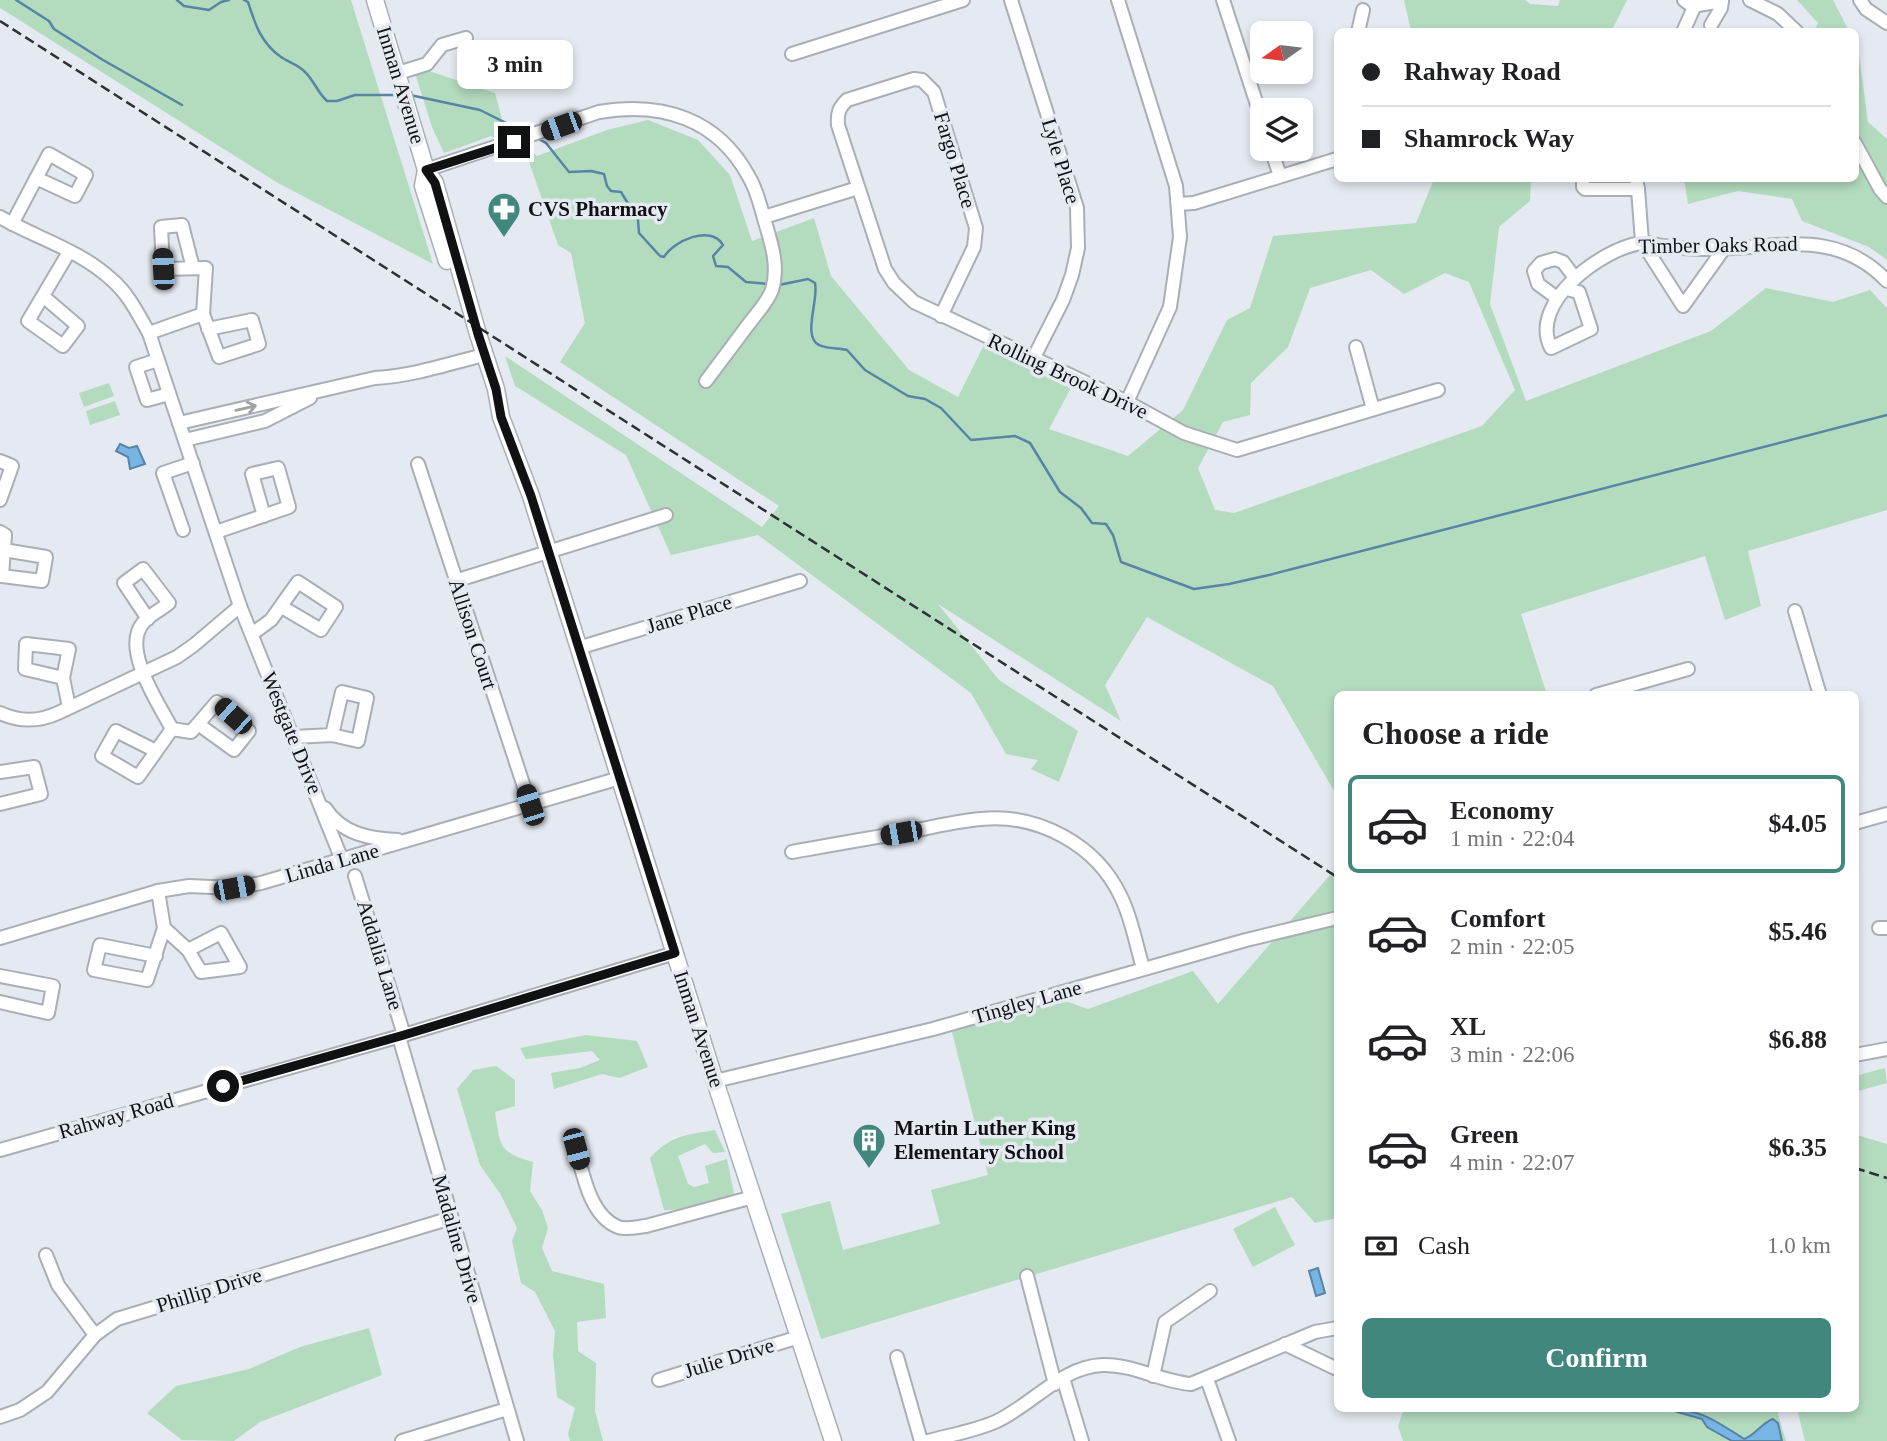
<!DOCTYPE html>
<meta charset="utf-8">
<style>
body{margin:0;font-family:Georgia,serif;background:#f6f6f6;color:#202124;height:100vh;display:flex;flex-direction:column;font-size:26px;white-space:nowrap}
*{box-sizing:border-box;margin:0}
p{font-size:23px;color:#757577}
.icon{flex:none;width:38px;height:38px;fill:none;stroke:currentColor;stroke-width:2;stroke-linecap:round;stroke-linejoin:round}
.map{position:relative;flex:1;overflow:hidden}
.details{position:absolute;left:1334px;top:691px;width:525px;height:721px;display:flex;flex-direction:column;background:#fff;border-radius:10px;box-shadow:0 4px 10px #0003}
.details>*{flex:none}
.hud{position:absolute;left:1334px;top:28px;width:525px;height:154px;border-radius:10px;box-shadow:0 4px 10px #0003;display:grid;align-content:center;height:154px;padding:0 28px;background:#fff}
.needle{width:46px;rotate:256deg}
.tools{position:absolute;left:1250px;top:21px;display:grid;gap:14px}
.tools a{display:grid;place-items:center;width:63px;height:63px;border-radius:10px;background:#fff;box-shadow:0 4px 10px #0003;font-size:35px}
.end{position:absolute;width:32px;height:32px;margin:-16px;border:9px solid #101113;background:#fff;box-shadow:0 0 0 4px #fff}
.from{border-radius:50%}
.bubble{position:absolute;height:49px;border-radius:10px;background:#fff;box-shadow:0 4px 10px #0003;font-size:23px;font-weight:700;line-height:49px;text-align:center}
.car{position:absolute;width:21px;height:42px;margin:-21px -10px;border-radius:9px;box-shadow:0 0 5px 2px #0007;background:linear-gradient(#222 24%,#8ab4d8 0 40%,#222 0 76%,#8ab4d8 0 86%,#222 0)}
.hud b{display:flex;align-items:center;gap:24px;height:66px;font-size:26px}
.hud b+b{border-top:2px solid #e0e0e0}
.hud i{width:18px;height:18px;background:#202124}
ul{padding:0;list-style:none}
li{display:flex;align-items:center;gap:21px;height:98px;margin:0 14px 10px;padding:0 14px;border:4px solid transparent;border-radius:10px}
li div{flex:1}
li b{display:block;font-size:26px}
li em{font-style:normal;font-weight:700}
li.on{border-color:#41877e}
li>.icon{width:63px;height:63px;stroke-width:1.5}
h2{padding:0 28px;font-size:32px;line-height:84px}
.pay{display:flex;align-items:center;gap:18px;height:77px;padding:0 28px;font-size:26px}
.pay p{margin-inline-start:auto}
.cta{display:flex;gap:14px;margin-top:auto;padding:14px 28px}
.cta a{flex:1;height:80px;border-radius:10px;background:#41877e;color:#fff;font-size:28px;font-weight:700;line-height:80px;text-align:center}
.map>svg:first-child{display:block}
.green{fill:#b3dbbe;fill-rule:evenodd}
.water{fill:#77b5e4;stroke:#5884a5;stroke-width:2}
.lines{fill:none;stroke-linecap:round;stroke-linejoin:round}
.stream{stroke:#5884a5;stroke-width:2.5}
.minor-casing{stroke:#aaaeb5;stroke-width:16}
.major-casing{stroke:#aaaeb5;stroke-width:19}
.minor{stroke:#fff;stroke-width:12}
.major{stroke:#fff;stroke-width:16}
.rail{stroke:#2e3033;stroke-width:2.5;stroke-dasharray:10 5;stroke-linecap:butt}
.oneway{stroke:#9fa0a1}
.route{stroke:#101113;stroke-width:9}
.labels{text-anchor:middle;stroke-width:7;stroke-linejoin:round;paint-order:stroke}
.street-label{font-size:21px;fill:#101113;stroke:#e5e9f1}
.poi-label{font-size:21px;font-weight:bold;fill:#101113;stroke:#e5e9f1;text-anchor:start}
</style>
<div class="map">
<svg width="1887" height="1441" viewBox="0 0 1887 1441">
<rect width="100%" height="100%" fill="#e5e9f1"/>
<g class="green">
<path d="M0 0H351L433 264 278 183 0 8Z"/>
<path d="M1404 0H1525L1530 4 1558 6 1560 0H1627L1611 32 1411 31Z"/>
<path d="M1797 0H1833L1849 31H1814L1818 23Z"/>
<path d="M1855 42 1858 48 1868 122 1887 139V260L1869 247 1802 221 1792 199 1738 191 1688 204 1684 179 1855 178Z"/>
<path d="M426 70 495 93 505 131 537 156 607 130 648 120 698 140 730 175 752 241 814 218 831 276 909 370 958 397 984 345 1071 388 1049 429 1128 456 1183 410 1227 320 1250 308 1273 236 1416 223 1434 179H1531L1530 201 1499 227 1490 304 1526 401 1711 331 1766 288 1833 302 1870 290 1887 308V510L1748 551 1761 606 1725 620 1705 556 1521 614 1547 695H1337V796L1273 686 1147 617 1105 685 1121 721 938 604 999 680 1078 731 1059 782 1031 769 1038 760 1006 754 971 693 758 535 671 555 626 455 515 386 505 356 762 527 779 506 560 362 585 323 571 253 558 245 528 159 491 136 444 153 432 127 415 73ZM1371 270 1404 294 1445 273 1469 282 1515 390 1482 426 1234 513 1215 510 1198 468 1223 422 1250 415 1251 383 1288 347 1310 288Z"/>
<path d="M109 383 114 396 84 407 79 393Z"/>
<path d="M115 401 120 415 90 425 86 411Z"/>
<path d="M1337 867V1218L1315 1223 1292 1197 821 1339 781 1214 830 1201 843 1250 940 1224 931 1190 988 1175 950 1024 1065 1001 1088 1009 1193 971 1218 1004Z"/>
<path d="M586 1035 637 1041 648 1067 619 1078 602 1074 554 1089 551 1073 580 1068 600 1060 592 1051 526 1059 520 1048Z"/>
<path d="M496 1066 515 1080V1106L495 1112C500 1144 498 1153 533 1162L530 1191 542 1210 548 1228 542 1248 552 1271 604 1284 606 1318 577 1322 578 1351 596 1363 595 1411 603 1441H570L568 1434 575 1408 557 1397 553 1355 555 1331 535 1292 521 1283 512 1241 517 1228 501 1195 480 1165 457 1089 473 1070Z"/>
<path d="M1885 1068 1887 1083 1858 1091 1855 1076Z"/>
<path d="M1855 1107 1857 1135 1887 1144V1441H1805L1797 1409H1855Z"/>
<path d="M715 1130 725 1152 713 1153 705 1144 678 1156 688 1184 694 1187 709 1183 705 1166 727 1159 734 1194 692 1209 664 1210 650 1158C671 1135 686 1135 715 1130Z"/>
<path d="M1275 1207 1295 1245 1253 1267 1233 1229Z"/>
<path d="M369 1328 382 1375 260 1422 234 1441 182 1440 147 1413 176 1386 249 1369 300 1347Z"/>
<path d="M1404 1409H1780L1778 1414 1786 1441H1403L1398 1426Z"/>
</g>
<g class="water">
<path d="M120 444 129 448 137 446 145 464 130 469 128 457 116 451Z"/>
<path d="M1318 1268 1325 1293 1316 1296 1309 1271Z"/>
<path d="M1667 1409C1701 1409 1716 1421 1744 1439 1755 1436 1761 1423 1773 1419L1778 1423 1782 1441H1732L1707 1427 1702 1419Z"/>
</g>
<g class="lines">
<g class="stream">
<path d="M16 0 49 21 54 29 103 60 182 105"/>
<path d="M177 0 184 6 209 10 221 2 229 0"/>
<path d="M244 0 248 2C255 24 261 43 281 57 288 62 297 64 304 71 314 80 317 92 327 101H337L355 95H397"/>
<path d="M410 95 480 110 526 133"/>
<path d="M535 137 546 143 569 172 591 171 604 174 607 186 611 191 621 192 638 220 639 233 660 256 664 257C673 241 711 224 723 245L713 256 716 266 728 267 746 282 769 284"/>
<path d="M779 285 808 279 815 283C819 299 802 337 819 345 827 349 838 348 847 350L865 370 908 396 925 399 941 408 971 440 1015 436 1030 443 1060 492 1081 508 1092 523 1106 524 1113 535 1121 562 1194 589 1229 584 1269 575 1887 415"/>
</g>
<defs>
<g id="minor">
<path d="M1011 0 1077 208 1078 248 1072 275 1063 300 1033 359"/>
<path d="M1118 0 1176 186 1180 237 1170 307 1127 402"/>
<path d="M1223 0 1262 120"/>
<path d="M1684 0 1692 6 1722 1"/>
<path d="M1750 0 1778 14 1797 32"/>
<path d="M1860 0 1866 9 1887 23"/>
<path d="M1711 25 1721 8 1722 0"/>
<path d="M1358 32 1363 10"/>
<path d="M1683 32 1695 5"/>
<path d="M792 54 963 0"/>
<path d="M398 73 427 64 442 45 466 38"/>
<path d="M1855 143 1880 189 1887 197"/>
<path d="M1271 149 1280 176"/>
<path d="M426 170 599 112C662 101 718 119 749 177 757 190 761 208 765 222 772 245 779 267 772 290 768 301 758 312 751 321 736 341 721 361 706 381"/>
<path d="M1583 178V187L1585 189H1638L1636 178"/>
<path d="M1638 189 1642 242 1683 306 1723 250"/>
<path d="M1178 204 1194 203 1337 159"/>
<path d="M0 217C36 238 80 250 111 279 128 293 138 314 149 333L240 606 342 860"/>
<path d="M764 217 858 188"/>
<path d="M12 224 49 154 86 175 75 196 36 178"/>
<path d="M193 268 182 225 161 227 163 269 206 268 203 314"/>
<path d="M1566 289 1579 292 1591 329 1551 348C1528 303 1601 249 1641 243 1647 242 1655 245 1662 246 1676 248 1690 249 1704 249 1771 251 1832 224 1887 281"/>
<path d="M44 297 78 326 63 346 28 321 69 252"/>
<path d="M1557 298 1538 284 1534 271 1541 263 1555 259 1563 262 1575 278"/>
<path d="M941 316 974 247 976 228 934 92 922 80 914 79 847 100C839 108 837 113 838 125L885 269 894 283 914 302 1127 402 1184 433 1237 450 1438 390"/>
<path d="M149 333 203 314 219 357 259 344 252 320 208 329"/>
<path d="M1356 347 1373 409"/>
<path d="M158 360 136 367 147 400 169 394"/>
<path d="M179 423 375 378C410 376 442 366 476 357"/>
<path d="M185 440 265 421 310 398"/>
<path d="M0 461 12 466 0 500"/>
<path d="M418 464 530 805"/>
<path d="M183 530 163 473 193 463"/>
<path d="M0 532 5 535 2 576 42 581 46 557 4 550"/>
<path d="M216 532 289 507 278 468 252 474 264 516"/>
<path d="M455 581 666 515"/>
<path d="M1795 611 1820 695"/>
<path d="M148 619 124 583 143 569 169 603C161 610 149 615 143 623 121 649 159 704 172 729L138 777 102 756 116 731 156 751"/>
<path d="M252 634 271 620 298 582 336 607 321 630 282 607"/>
<path d="M578 648 800 581"/>
<path d="M63 678 25 669 26 644 69 649 63 678 69 707"/>
<path d="M1596 695 1688 669"/>
<path d="M0 713C20 722 38 722 58 713L177 657 194 645 240 606"/>
<path d="M172 729 191 732 217 702 249 731 234 750 198 724"/>
<path d="M294 737 332 735 358 741 367 698 342 692 332 735"/>
<path d="M0 772 34 767 41 794 0 804"/>
<path d="M325 808C342 834 369 839 398 840"/>
<path d="M1855 823 1887 814"/>
<path d="M792 852C831 845 869 838 908 832 932 827 957 821 981 819 1038 813 1097 845 1121 897 1132 919 1136 945 1143 968"/>
<path d="M355 876 404 1035"/>
<path d="M164 928 188 950 221 933 240 967 201 972 188 950"/>
<path d="M1879 928H1887"/>
<path d="M0 938 158 891 189 886 234 888 261 883 620 778"/>
<path d="M156 956 100 945 94 970 147 980 164 928 158 891"/>
<path d="M0 976 53 986 48 1013 0 1002"/>
<path d="M399 1037 517 1441"/>
<path d="M1855 1055 1887 1049"/>
<path d="M715 1081 933 1029 1246 940 1337 918"/>
<path d="M576 1149C583 1174 590 1216 618 1227 626 1230 637 1227 646 1226L753 1197"/>
<path d="M0 1150 404 1035 675 953"/>
<path d="M46 1255 58 1285 95 1335"/>
<path d="M1027 1276 1055 1384"/>
<path d="M1285 1344 1337 1369"/>
<path d="M897 1357 921 1441"/>
<path d="M1153 1376 1165 1322 1210 1291"/>
<path d="M1063 1378 1082 1441"/>
<path d="M1207 1379 1229 1441"/>
<path d="M659 1380 799 1337"/>
<path d="M0 1417 20 1410 47 1392 95 1335 117 1319 451 1218"/>
<path d="M402 1441 507 1409"/>
<path d="M928 1441C950 1435 974 1431 995 1422 1031 1406 1062 1366 1103 1365 1133 1364 1162 1382 1191 1384L1315 1332 1337 1328"/>
</g>
<g id="major">
<path d="M375 0 426 170 435 183 478 334 496 389 501 417 531 496 715 1081 833 1441"/>
<path d="M426 170 423 186 447 261"/>
</g>
</defs>
<use href="#minor" class="minor-casing"/>
<use href="#major" class="major-casing"/>
<use href="#minor" class="minor"/>
<use href="#major" class="major"/>
<g class="rail">
<path d="M0 21 1337 877"/>
<path d="M1855 1168 1887 1178"/>
</g>
</g>
<defs><path id="oneway-shaft" d="M-6 0H5M1.5-3L5.5 0L1.5 3" fill="none" stroke-width="1.6" stroke-linecap="round" stroke-linejoin="round" transform="scale(1.75)"/></defs>
<use class="oneway" href="#oneway-shaft" transform="translate(246 408) rotate(-13)"/>
<g class="lines">
<path class="route" d="M223 1086 404 1035 675 953 531 496 501 417 496 389 478 334 435 183 426 170 514 142"/>
</g>
<defs>
<symbol id="pharmacy-pin" viewBox="-11 -11 22 30"><path d="M0 17L-7.5 6A9.5 9.5 0 1 1 7.5 6Z" fill="#41877e" stroke="#e5e9f1"/><path d="M-2-6h4v4h4v4h-4v4h-4v-4h-4v-4h4Z" fill="#fff"/></symbol>
<symbol id="building-pin" viewBox="-11 -11 22 30"><path d="M0 17L-7.5 6A9.5 9.5 0 1 1 7.5 6Z" fill="#41877e" stroke="#e5e9f1"/><path d="M-4-6H4V6H1V3H-1V6H-4ZM-2.5-4.3h1.7v1.8h-1.7ZM.8-4.3h1.7v1.8H.8ZM-2.5-1h1.7V.8h-1.7ZM.8-1h1.7V.8H.8Z" fill="#fff"/></symbol>
</defs>
<g fill-rule="evenodd">
<use href="#pharmacy-pin" x="485" y="190" width="38" height="52"/>
<use href="#building-pin" x="850" y="1121" width="38" height="52"/>
</g>
<g class="labels">
<g class="street-label">
<text transform="translate(401 85) rotate(73)" y="7">Inman Avenue</text>
<text transform="translate(955 160) rotate(73)" y="7">Fargo Place</text>
<text transform="translate(1061 161) rotate(73)" y="7">Lyle Place</text>
<text transform="translate(1718 245) rotate(-1)" y="7">Timber Oaks Road</text>
<text transform="translate(1068 376) rotate(25)" y="7">Rolling Brook Drive</text>
<text transform="translate(689 614) rotate(-17)" y="7">Jane Place</text>
<text transform="translate(473 634) rotate(72)" y="7">Allison Court</text>
<text transform="translate(292 733) rotate(68)" y="7">Westgate Drive</text>
<text transform="translate(332 863) rotate(-16)" y="7">Linda Lane</text>
<text transform="translate(380 955) rotate(73)" y="7">Addalia Lane</text>
<text transform="translate(1027 1002) rotate(-16)" y="7">Tingley Lane</text>
<text transform="translate(699 1029) rotate(72)" y="7">Inman Avenue</text>
<text transform="translate(116 1116) rotate(-16)" y="7">Rahway Road</text>
<text transform="translate(457 1239) rotate(74)" y="7">Madaline Drive</text>
<text transform="translate(209 1290) rotate(-17)" y="7">Phillip Drive</text>
<text transform="translate(729 1358) rotate(-17)" y="7">Julie Drive</text>
</g>
<g class="poi-label">
<text x="528" y="216">CVS Pharmacy</text>
<text x="894" y="1135">Martin Luther King<tspan x="894" dy="24">Elementary School</tspan></text>
</g>
</g>
</svg>
<div class="tools">
<a><svg class="needle" viewBox="-14 -14 28 28"><path d="M0-13l5 13h-10z" fill="#e53935"/><path d="M0 13l5-13h-10z" fill="#757577"/></svg></a>
<a><svg class="icon" aria-label="layers" viewBox="0 0 24 24"><path d="M12 4l9 5-9 5-9-5zM3 14l9 5 9-5"/></svg></a>
</div>
<i class="end from" style="left:223px;top:1086px"></i>
<i class="end" style="left:514px;top:142px"></i>
<div class="bubble" style="left:457px;top:40px;width:116px">3 min</div>
<i class="car" style="left:561px;top:126px;rotate:250deg"></i>
<i class="car" style="left:163px;top:269px;rotate:357deg"></i>
<i class="car" style="left:233px;top:716px;rotate:312deg"></i>
<i class="car" style="left:530px;top:805px;rotate:342deg"></i>
<i class="car" style="left:901px;top:833px;rotate:260deg"></i>
<i class="car" style="left:234px;top:888px;rotate:79deg"></i>
<i class="car" style="left:576px;top:1149px;rotate:165deg"></i>
<div class="hud">
<b><i class="from"></i>Rahway Road</b>
<b><i></i>Shamrock Way</b>
</div>
<section class="details">
<h2>Choose a ride</h2>
<ul>
<li class="on"><svg class="icon" aria-label="car" viewBox="0 0 24 24"><path d="M5 17H2v-5l4-1 3-4h7l3 4 3 1v5h-3M9 17h6M6 11h13"/><circle cx="7" cy="17" r="2"/><circle cx="17" cy="17" r="2"/></svg><div><b>Economy</b><p>1 min · 22:04</p></div><em>$4.05</em></li>
<li><svg class="icon" aria-label="car" viewBox="0 0 24 24"><path d="M5 17H2v-5l4-1 3-4h7l3 4 3 1v5h-3M9 17h6M6 11h13"/><circle cx="7" cy="17" r="2"/><circle cx="17" cy="17" r="2"/></svg><div><b>Comfort</b><p>2 min · 22:05</p></div><em>$5.46</em></li>
<li><svg class="icon" aria-label="car" viewBox="0 0 24 24"><path d="M5 17H2v-5l4-1 3-4h7l3 4 3 1v5h-3M9 17h6M6 11h13"/><circle cx="7" cy="17" r="2"/><circle cx="17" cy="17" r="2"/></svg><div><b>XL</b><p>3 min · 22:06</p></div><em>$6.88</em></li>
<li><svg class="icon" aria-label="car" viewBox="0 0 24 24"><path d="M5 17H2v-5l4-1 3-4h7l3 4 3 1v5h-3M9 17h6M6 11h13"/><circle cx="7" cy="17" r="2"/><circle cx="17" cy="17" r="2"/></svg><div><b>Green</b><p>4 min · 22:07</p></div><em>$6.35</em></li>
</ul>
<div class="pay"><svg class="icon" aria-label="cash" viewBox="0 0 24 24"><path d="M3 7h18v10H3z"/><circle cx="12" cy="12" r="2"/></svg>Cash<p>1.0 km</p></div>
<div class="cta"><a>Confirm</a></div>
</section>
</div>
